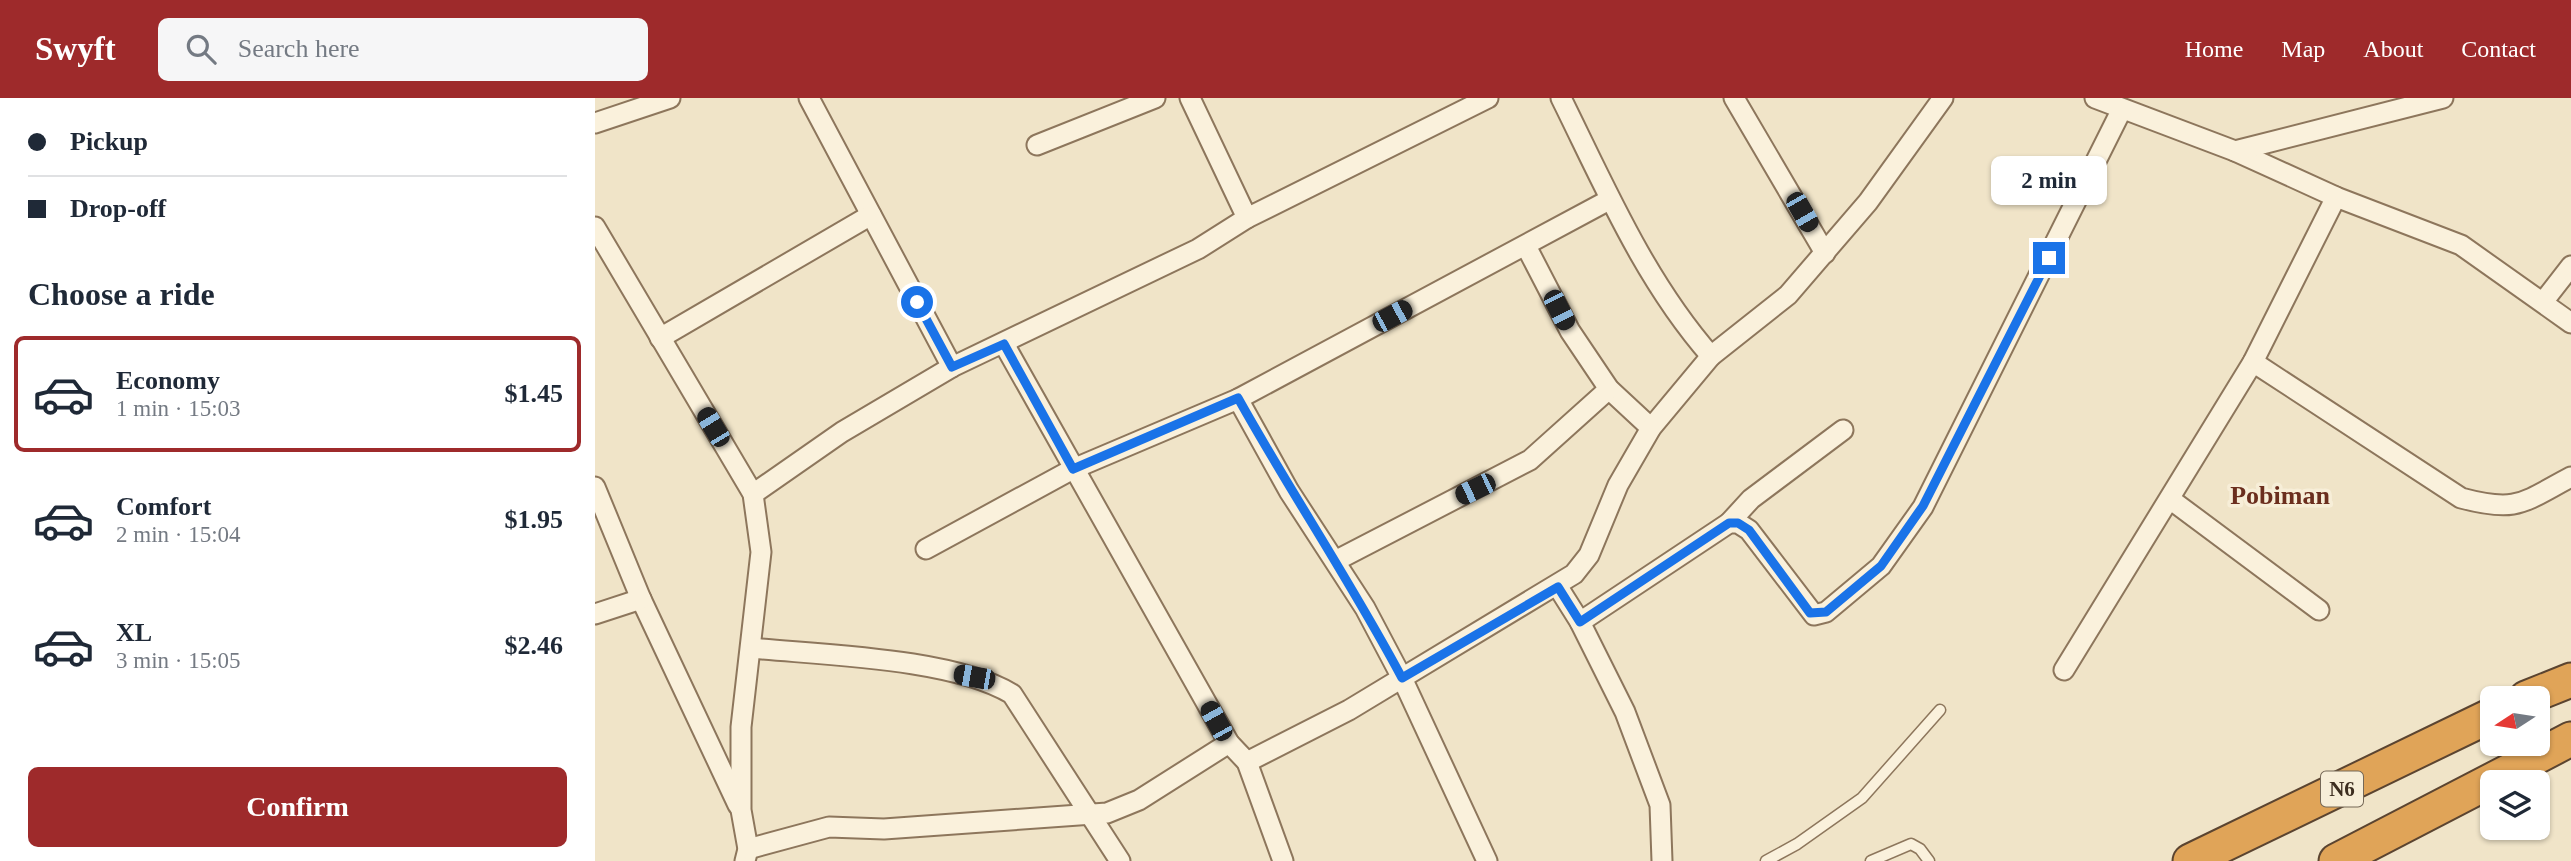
<!DOCTYPE html>
<meta charset="utf-8">
<style>
body{margin:0;font-family:Georgia,serif;background:#f6f6f7;color:#1f2937;height:100vh;display:flex;flex-direction:column;font-size:26px;white-space:nowrap}
*{box-sizing:border-box;margin:0}
p{font-size:23px;color:#747a83}
.icon{flex:none;width:38px;height:38px;fill:none;stroke:currentColor;stroke-width:2;stroke-linecap:round;stroke-linejoin:round}
.map{position:relative;flex:1;overflow:hidden}
.sheet{display:flex;flex-direction:column;background:#fff;width:595px}
.sheet>*{flex:none}
.top-card{display:grid;align-content:center;height:154px;padding:0 28px;background:#fff}
.needle{width:46px;rotate:258deg}
.fabs{position:absolute;left:1885px;top:588px;display:grid;gap:14px}
.fabs a{display:grid;place-items:center;width:70px;height:70px;border-radius:10px;background:#fff;box-shadow:0 2px 5px #0004;font-size:35px}
.end{position:absolute;width:32px;height:32px;margin:-16px;border:9px solid #1a73e8;background:#fff;box-shadow:0 0 0 4px #fff}
.from{border-radius:50%}
.bubble{position:absolute;height:49px;border-radius:10px;background:#fff;box-shadow:0 2px 5px #0004;font-size:23px;font-weight:600;line-height:49px;text-align:center}
.car{position:absolute;width:21px;height:42px;margin:-21px -10px;border-radius:9px;box-shadow:0 0 5px 2px #0007;background:linear-gradient(#222 24%,#8ab4d8 0 40%,#222 0 76%,#8ab4d8 0 86%,#222 0)}
.top-card b{display:flex;align-items:center;gap:24px;height:66px;font-size:26px}
.top-card b+b{border-top:2px solid #e0e1e3}
.top-card i{width:18px;height:18px;background:#1f2937}
ul{padding:0;list-style:none}
li{display:flex;align-items:center;gap:21px;height:116px;margin:0 14px 10px;padding:0 14px;border:4px solid transparent;border-radius:10px}
li div{flex:1}
li b{display:block;font-size:26px}
li em{font-style:normal;font-weight:600}
li.current{border-color:#9e2a2b}
li>.icon{width:63px;height:63px;stroke-width:1.5}
h2{padding:0 28px;font-size:32px;line-height:84px}
.cta{display:flex;gap:14px;margin-top:auto;padding:14px 28px}
.cta a{flex:1;height:80px;border-radius:10px;background:#9e2a2b;color:#fff;font-size:28px;font-weight:600;line-height:80px;text-align:center}
header{display:flex;align-items:center;gap:42px;box-sizing:border-box;height:98px;padding:0 35px;background:#9e2a2b;color:#fff}
header strong{font-size:33px}
nav{display:flex;gap:38px;margin-inline-start:auto;font-size:24px}
.search{width:490px;height:63px;background:#f6f6f7;display:flex;align-items:center;gap:18px;box-sizing:border-box;padding:0 24px;border-radius:10px;color:#747a83;font-size:26px}
main{display:flex;flex:1;min-height:0}
.map>svg:first-child{display:block}
.lines{fill:none;stroke-linecap:round;stroke-linejoin:round}
.lane-casing{stroke:#8d765c;stroke-width:13}
.street-casing{stroke:#8d765c;stroke-width:23}
.highway-casing{stroke:#5b4430;stroke-width:37}
.lane{stroke:#faf1dc;stroke-width:10}
.street{stroke:#faf1dc;stroke-width:19}
.highway{stroke:#e0a458;stroke-width:33}
.route{stroke:#1a73e8;stroke-width:9}
.labels{text-anchor:middle;stroke-width:7;stroke-linejoin:round;paint-order:stroke}
.shield{fill:#f7eed8;stroke:#756857;stroke-width:2}
.shield-label{font-size:21px;font-weight:bold;fill:#3d2e20}
.quarter-label{font-size:26px;font-weight:bold;fill:#6b2e1e;stroke:#f7eed8}
</style>
<header>
<strong>Swyft</strong>
<div class="search"><svg class="icon" aria-label="search" viewBox="0 0 24 24"><circle cx="10" cy="10" r="6"/><path d="M15 15l6 6"/></svg>Search here</div>
<nav><a>Home</a><a>Map</a><a>About</a><a>Contact</a></nav>
</header>
<main>
<section class="sheet">
<div class="top-card">
<b><i class="from"></i>Pickup</b>
<b><i></i>Drop-off</b>
</div>
<h2>Choose a ride</h2>
<ul>
<li class="current"><svg class="icon" aria-label="car" viewBox="0 0 24 24"><path d="M5 17H2v-5l4-1 3-4h7l3 4 3 1v5h-3M9 17h6M6 11h13"/><circle cx="7" cy="17" r="2"/><circle cx="17" cy="17" r="2"/></svg><div><b>Economy</b><p>1 min · 15:03</p></div><em>$1.45</em></li>
<li><svg class="icon" aria-label="car" viewBox="0 0 24 24"><path d="M5 17H2v-5l4-1 3-4h7l3 4 3 1v5h-3M9 17h6M6 11h13"/><circle cx="7" cy="17" r="2"/><circle cx="17" cy="17" r="2"/></svg><div><b>Comfort</b><p>2 min · 15:04</p></div><em>$1.95</em></li>
<li><svg class="icon" aria-label="car" viewBox="0 0 24 24"><path d="M5 17H2v-5l4-1 3-4h7l3 4 3 1v5h-3M9 17h6M6 11h13"/><circle cx="7" cy="17" r="2"/><circle cx="17" cy="17" r="2"/></svg><div><b>XL</b><p>3 min · 15:05</p></div><em>$2.46</em></li>
</ul>
<div class="cta"><a>Confirm</a></div>
</section>
<div class="map">
<svg width="1976" height="763" viewBox="0 0 1976 763">
<rect width="100%" height="100%" fill="#f0e4c8"/>
<g class="lines">
<defs>
<g id="lane">
<path d="M1171 763 1202 746 1267 700 1345 612"/>
<path d="M1276 763 1316 746 1325 751 1334 763"/>
</g>
<g id="street">
<path d="M214 0 357 269"/>
<path d="M595 0 652 120 893 0"/>
<path d="M966 0C1010 89 1050 183 1116 258"/>
<path d="M1139 0 1230 155"/>
<path d="M1500 0 1640 53 1741 99 1866 147 1976 225"/>
<path d="M0 25 75 0"/>
<path d="M442 47 560 0"/>
<path d="M1640 53 1848 0"/>
<path d="M0 129 158 396 166 454 146 629V712L153 751 150 763"/>
<path d="M931 148 975 233 1014 291 1056 330"/>
<path d="M1948 204 1976 168"/>
<path d="M65 240 276 117"/>
<path d="M409 246 634 645 652 664 688 763"/>
<path d="M1658 264 1866 400C1922 415 1927 405 1976 379"/>
<path d="M643 301 694 393 770 510 807 580 892 763"/>
<path d="M0 389 46 501 143 707"/>
<path d="M158 396 247 334 357 269 603 151 652 120"/>
<path d="M1575 401 1724 512"/>
<path d="M1134 425 1156 401 1248 332"/>
<path d="M331 451 478 371 643 301 1014 102"/>
<path d="M742 462 935 362 1014 291"/>
<path d="M963 489 985 524 1030 614 1065 707 1067 763"/>
<path d="M0 516 46 501"/>
<path d="M985 524 1134 425H1143L1154 432 1219 517 1231 514 1286 468 1328 409 1527 11"/>
<path d="M156 550C227 557 358 560 417 596L525 763"/>
<path d="M1469 572 1658 264 1741 99"/>
<path d="M652 664 754 612 979 476 994 457 1023 387 1056 330 1116 258 1193 197 1273 104 1348 0"/>
<path d="M153 751 234 729 289 731 512 715 544 702 634 645"/>
</g>
<g id="highway">
<path d="M1931 600 1976 582"/>
<path d="M1595 763 1897 617"/>
<path d="M1741 763 1976 641"/>
</g>
</defs>
<use href="#lane" class="lane-casing"/>
<use href="#street" class="street-casing"/>
<use href="#highway" class="highway-casing"/>
<use href="#lane" class="lane"/>
<use href="#street" class="street"/>
<use href="#highway" class="highway"/>
</g>
<g class="lines">
<path class="route" d="M322 204 357 269 409 246 478 371 643 300C696 395 756 484 807 580L963 489 985 524 1134 425H1143L1154 432 1215 515 1231 514 1286 468 1328 408 1454 160"/>
</g>
<g class="labels">
<rect class="shield" x="1726" y="673.5" width="42" height="35" rx="5"/>
<g class="shield-label">
<text x="1747" y="698">N6</text>
</g>
<g class="quarter-label">
<text x="1685" y="406">Pobiman</text>
</g>
</g>
</svg>
<div class="fabs">
<a><svg class="needle" viewBox="-14 -14 28 28"><path d="M0-13l5 13h-10z" fill="#e53935"/><path d="M0 13l5-13h-10z" fill="#747a83"/></svg></a>
<a><svg class="icon" aria-label="layers" viewBox="0 0 24 24"><path d="M12 4l9 5-9 5-9-5zM3 14l9 5 9-5"/></svg></a>
</div>
<i class="end from" style="left:322px;top:204px"></i>
<i class="end" style="left:1454px;top:160px"></i>
<div class="bubble" style="left:1396px;top:58px;width:116px">2 min</div>
<i class="car" style="left:1207px;top:114px;rotate:150deg"></i>
<i class="car" style="left:964px;top:212px;rotate:153deg"></i>
<i class="car" style="left:797px;top:218px;rotate:62deg"></i>
<i class="car" style="left:118px;top:329px;rotate:329deg"></i>
<i class="car" style="left:880px;top:391px;rotate:244deg"></i>
<i class="car" style="left:379px;top:579px;rotate:280deg"></i>
<i class="car" style="left:621px;top:623px;rotate:331deg"></i>
</div>
</main>
